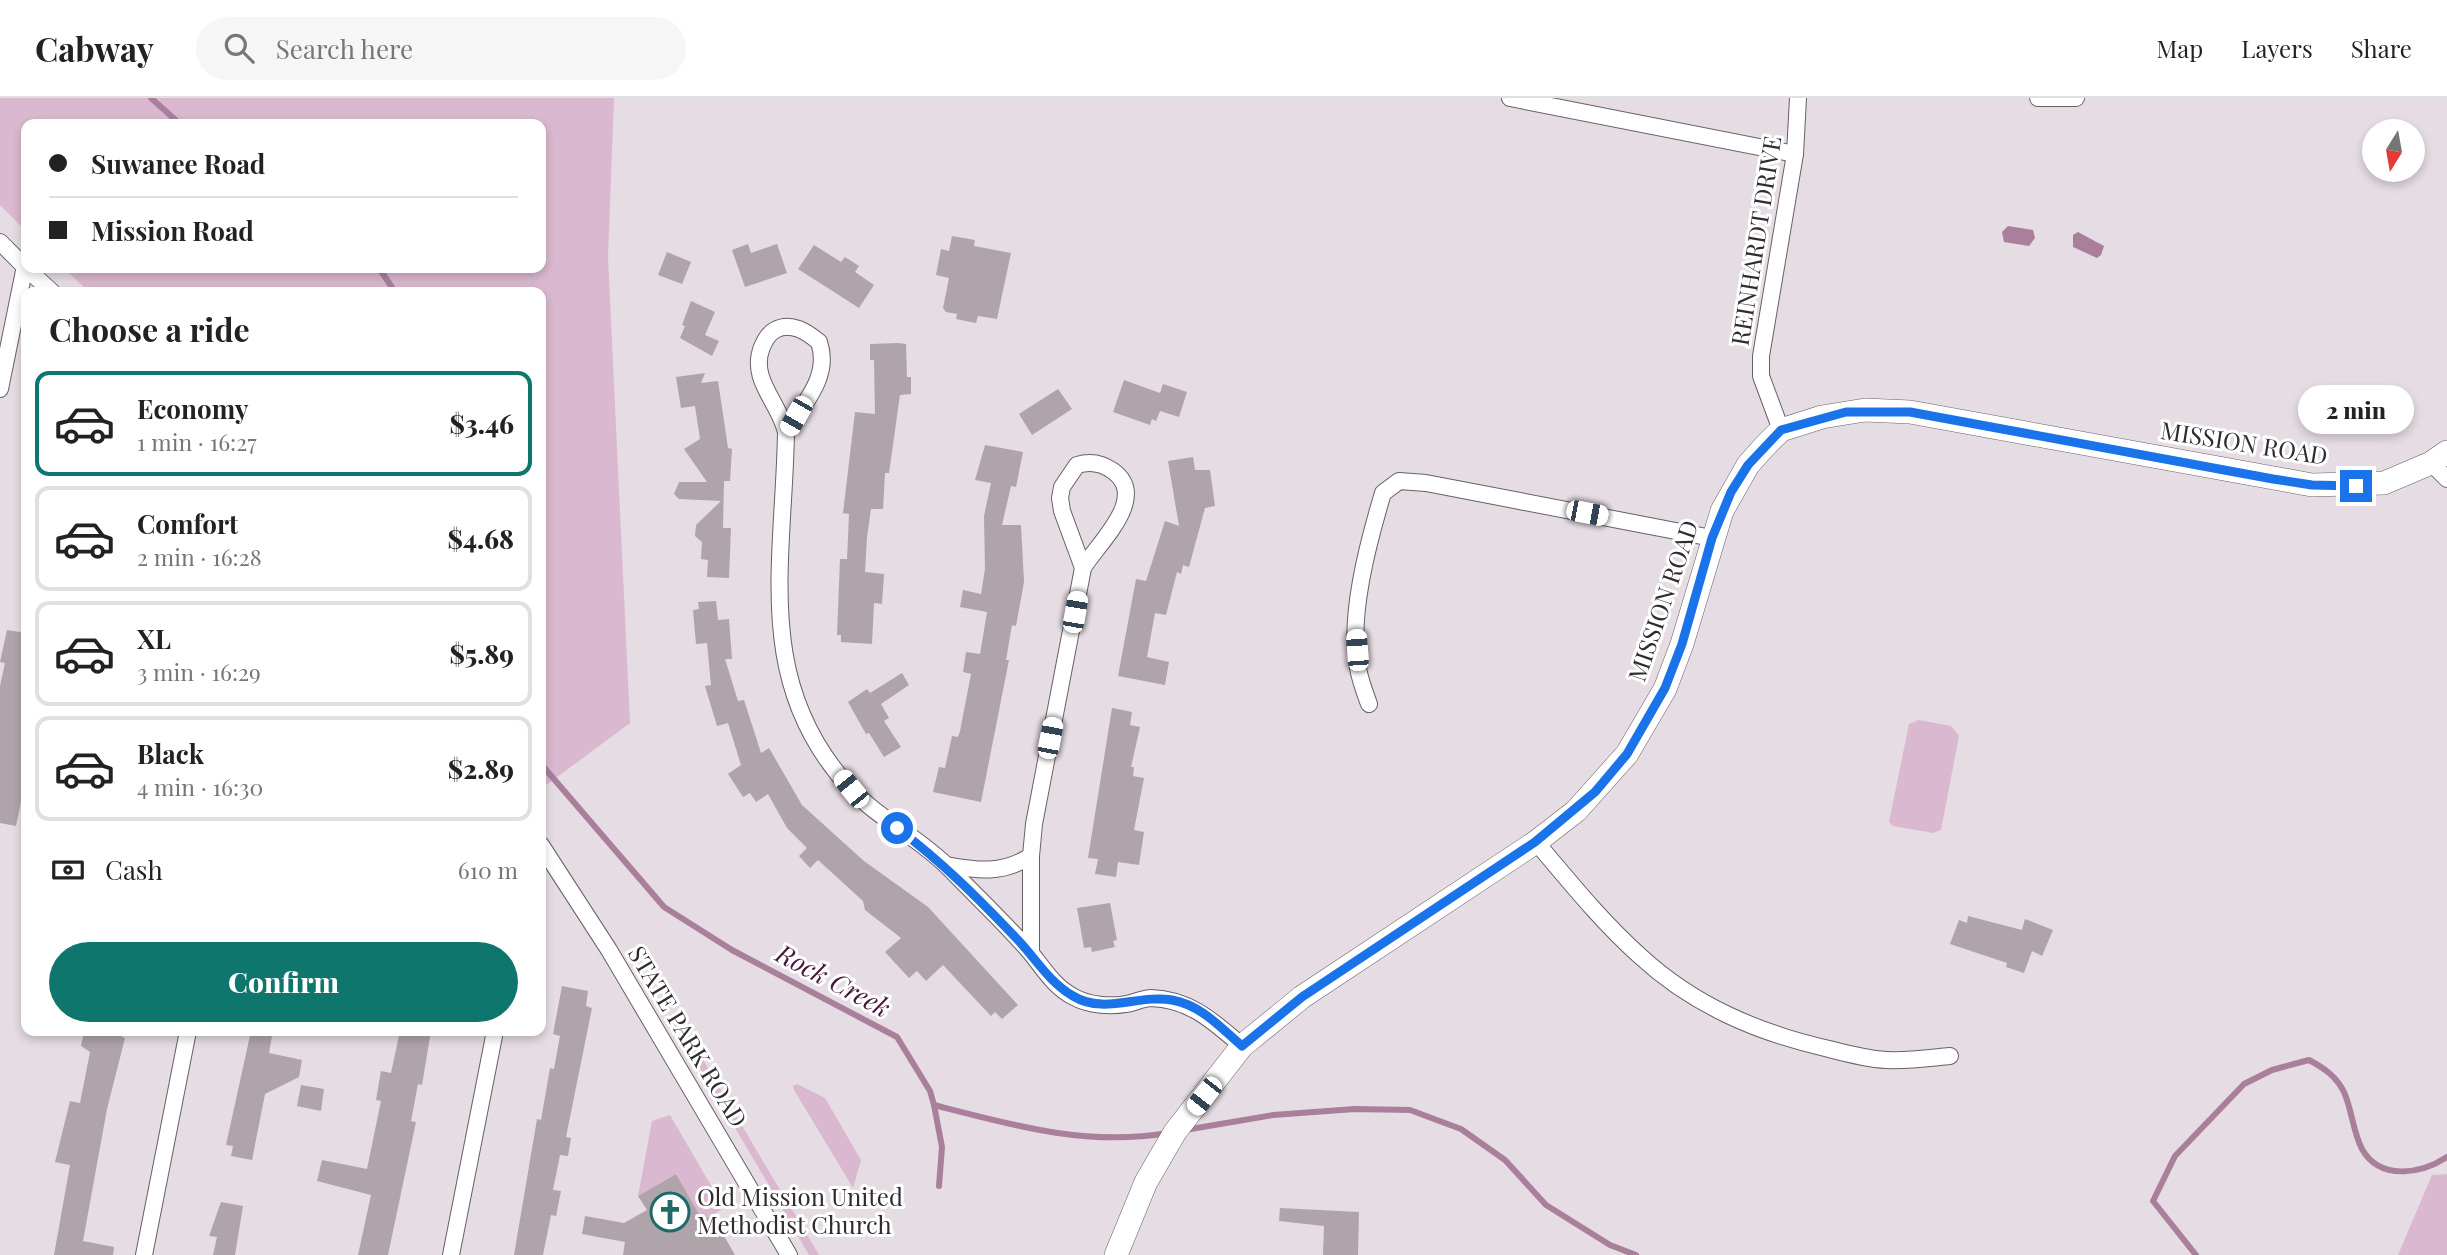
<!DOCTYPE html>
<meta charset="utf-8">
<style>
body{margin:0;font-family:"Playfair Display",serif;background:#f6f6f6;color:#222;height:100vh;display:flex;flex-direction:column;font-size:26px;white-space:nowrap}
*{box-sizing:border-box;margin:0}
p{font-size:23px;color:#767676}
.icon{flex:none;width:38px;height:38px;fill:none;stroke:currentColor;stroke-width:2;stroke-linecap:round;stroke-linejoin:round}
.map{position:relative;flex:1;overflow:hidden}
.side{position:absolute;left:21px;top:189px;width:525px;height:749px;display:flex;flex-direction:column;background:#fff;border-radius:14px;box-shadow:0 4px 10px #0003}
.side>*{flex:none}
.top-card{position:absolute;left:21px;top:21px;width:525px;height:154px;border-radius:14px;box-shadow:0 4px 10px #0003;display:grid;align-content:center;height:154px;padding:0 28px;background:#fff}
.needle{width:46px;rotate:191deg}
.controls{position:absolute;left:2362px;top:21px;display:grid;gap:14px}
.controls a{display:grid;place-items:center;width:63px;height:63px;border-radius:50%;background:#fff;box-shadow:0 4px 10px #0003;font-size:35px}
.end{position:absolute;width:32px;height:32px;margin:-16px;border:9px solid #1a73e8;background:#fff;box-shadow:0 0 0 4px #fff}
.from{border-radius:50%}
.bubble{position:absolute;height:49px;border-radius:24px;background:#fff;box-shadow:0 4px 10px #0003;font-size:23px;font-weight:800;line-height:49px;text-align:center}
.car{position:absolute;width:21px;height:42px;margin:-21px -10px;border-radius:9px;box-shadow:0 0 5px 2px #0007;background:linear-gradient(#fff 24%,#345 0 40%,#fff 0 76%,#345 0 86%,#fff 0)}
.top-card b{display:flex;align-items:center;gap:24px;height:66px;font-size:26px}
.top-card b+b{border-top:2px solid #e0e0e0}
.top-card i{width:18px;height:18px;background:#222}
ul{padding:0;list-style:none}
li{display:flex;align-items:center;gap:21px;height:105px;margin:0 14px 10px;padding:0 14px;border:4px solid #e0e0e0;border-radius:14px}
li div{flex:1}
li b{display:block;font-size:26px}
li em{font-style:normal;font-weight:800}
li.current{border-color:#0f766e}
li>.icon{width:63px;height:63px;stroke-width:1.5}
h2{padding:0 28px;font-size:32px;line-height:84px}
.pay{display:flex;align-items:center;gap:18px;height:77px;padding:0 28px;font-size:26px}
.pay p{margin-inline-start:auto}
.cta{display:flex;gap:14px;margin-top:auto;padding:14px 28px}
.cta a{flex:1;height:80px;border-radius:42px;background:#0f766e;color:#fff;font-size:28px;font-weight:800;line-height:80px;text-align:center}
header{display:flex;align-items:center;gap:42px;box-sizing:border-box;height:98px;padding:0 35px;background:#fff;border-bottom:2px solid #e0e0e0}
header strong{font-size:33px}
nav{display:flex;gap:38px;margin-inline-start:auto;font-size:24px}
.search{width:490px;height:63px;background:#f6f6f6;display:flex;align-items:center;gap:18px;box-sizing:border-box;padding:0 24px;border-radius:38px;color:#767676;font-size:26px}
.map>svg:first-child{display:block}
.green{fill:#dab8cf}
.water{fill:#a97f9c}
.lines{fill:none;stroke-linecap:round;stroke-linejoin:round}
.stream{stroke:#a97f9c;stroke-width:6}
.building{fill:#aea4aa}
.minor-casing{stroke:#696066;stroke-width:18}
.secondary-casing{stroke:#696066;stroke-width:24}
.minor{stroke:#fff;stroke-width:16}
.secondary{stroke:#fff;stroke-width:23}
.route{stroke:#1a73e8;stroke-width:9}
.labels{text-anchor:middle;stroke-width:6;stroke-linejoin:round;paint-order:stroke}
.street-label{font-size:24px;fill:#302c2e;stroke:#fff}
.poi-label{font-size:24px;fill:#302c2e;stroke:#fff;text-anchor:start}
.water-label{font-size:26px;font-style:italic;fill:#4a163e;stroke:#fff}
</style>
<header>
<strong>Cabway</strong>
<div class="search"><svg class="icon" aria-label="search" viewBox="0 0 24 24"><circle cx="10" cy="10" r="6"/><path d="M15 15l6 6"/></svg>Search here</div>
<nav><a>Map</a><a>Layers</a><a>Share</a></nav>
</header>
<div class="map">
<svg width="2447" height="1157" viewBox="0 0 2447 1157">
<rect width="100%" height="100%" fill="#e6dce3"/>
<g class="green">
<path d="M0 0H614L608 159 630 625 541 691V194H89L64 170H541V26H26V133L0 107Z"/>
<path d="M1919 622 1951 628 1959 638 1941 732 1933 735 1893 728 1889 724 1909 626Z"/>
<path d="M679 921 780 1092 774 1096 673 924Z"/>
<path d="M797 986 825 1000 861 1062 853 1090 794 992 793 988Z"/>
<path d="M670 1017 724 1110 703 1123 676 1076 638 1098 652 1023Z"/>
<path d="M2447 1076V1157H2398L2432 1077Z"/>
<path d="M786 1101 819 1157H809L779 1105Z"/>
</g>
<g class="water">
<path d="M2008 128 2033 132 2035 140 2029 148 2004 144 2002 134Z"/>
<path d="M2078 134 2104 148 2101 157 2097 160 2073 149V137Z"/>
</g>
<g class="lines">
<g class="stream">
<path d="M151 0 180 26"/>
<path d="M379 170 395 194"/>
<path d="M541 666 664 809 732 852 897 939 930 993 934 1007C1011 1027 1088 1049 1167 1035"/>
<path d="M934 1007 942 1049 939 1088"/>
<path d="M1185 1032 1273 1017 1355 1011 1410 1012 1461 1031 1505 1062 1546 1107 1610 1147 1636 1157"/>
<path d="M2196 1157 2153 1103 2175 1058 2244 986 2272 972 2309 962C2324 970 2336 978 2344 994 2352 1012 2353 1034 2362 1051 2380 1083 2421 1076 2447 1059"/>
</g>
</g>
<g class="building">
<path d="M952 138 975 142 974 148 1011 155 997 221 978 218 976 225 956 221 957 216 946 214 943 210 949 180 936 177 941 151 949 153Z"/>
<path d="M748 146 751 155 777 146 787 175 745 189 732 152Z"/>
<path d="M814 147 841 164 845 159 859 168 855 174 874 187 859 210 798 171Z"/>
<path d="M667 154 691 164 682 186 658 177Z"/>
<path d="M691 203 715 214 705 237 719 243 712 258 680 240 685 228 682 227Z"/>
<path d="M898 245 906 246 907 279H911V296L900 297 889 375H885L883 411H871L867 439 865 474 884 476 882 506 874 505 872 546 841 544V537H837L840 461H847L849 416 843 415 855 314 875 316 874 262H870V246Z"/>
<path d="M705 275 701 285 718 283 728 350 732 351 730 383H724L723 430H731L729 480 707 479 708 462 701 461 702 444 695 438 696 427 721 403 679 401 674 396 679 384H707L684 351 700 341 695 308 681 310 676 279Z"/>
<path d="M1124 282 1160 295 1163 286 1187 294 1179 319 1160 313 1156 323 1152 321 1150 327 1113 314Z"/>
<path d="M1058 291 1072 311 1032 337 1019 316Z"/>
<path d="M985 347 1023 354 1016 389 1011 388 1002 427H1021L1024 484 1016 528 1012 527 1006 562H1009L981 704 933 694 939 669 945 670 952 638 958 639 960 633 971 576 963 574 966 554 980 556 987 514 960 509 963 492 981 496 985 471 984 418 991 385 975 382Z"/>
<path d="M1193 359 1195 372H1210L1215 408 1205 410 1189 469 1183 467 1181 476 1177 474 1166 517 1155 515 1147 559 1169 564 1165 587 1118 578 1136 481 1146 483 1165 423 1179 428 1168 363Z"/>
<path d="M716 503 718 522 729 521 732 561H725L738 603 744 602 761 655 769 650 802 707 864 763 928 809 1018 907 1002 921 995 914 991 918 943 867 926 883 917 873 909 880 885 854 901 840 865 812 863 803 818 762 810 770 799 758 807 750 787 730 768 696 756 704 750 695 743 699 728 676 741 667 728 625 717 628 705 588 711 587 707 545 696 546 693 512 699 511 698 504Z"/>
<path d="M7 532 26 535V679L16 728 0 725V588L5 565 0 564Z"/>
<path d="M902 575 909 587 881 606 889 620 884 623 901 649 884 659 869 635 866 636 848 604 867 591 870 595Z"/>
<path d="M1112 610 1132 614 1130 627 1140 629 1131 669H1134L1133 678 1144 680 1134 732 1144 734 1139 767 1118 764 1116 779 1095 776 1098 761 1088 760Z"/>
<path d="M1110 805 1117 842 1113 843 1115 849 1092 854 1091 849 1084 850 1077 810Z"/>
<path d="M1968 818 2022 832 2025 821 2053 832 2042 858 2032 853 2024 875 2006 869 2007 865 1950 846 1959 822 1967 825Z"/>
<path d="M562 888 588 893 586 908 592 910 566 1039 571 1040 568 1058 560 1057 553 1092 561 1093 556 1118 551 1117 543 1157H514L537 1021 541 1022 550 970 554 971 560 938 553 936Z"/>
<path d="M84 933H123L122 939 125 940 107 1011 83 1143 114 1149 113 1157H54L70 1067 55 1064 70 1003 80 1005 90 954 81 948Z"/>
<path d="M251 933H273L269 955 302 962 299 979 265 996 252 1062 231 1058 233 1048 226 1047Z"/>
<path d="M400 933H431L422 987 418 986 411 1023 416 1024 388 1157H358L371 1097 317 1083 322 1062 367 1071 381 1003 376 1002 381 973 391 975Z"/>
<path d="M301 987 324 991 321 1013 297 1008Z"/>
<path d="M676 1076 703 1123 712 1117 735 1157H623L625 1144 582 1136 585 1118 624 1125 647 1112 638 1098Z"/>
<path d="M221 1104 243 1108 235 1157H213L217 1139 209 1138Z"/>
<path d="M1280 1110 1359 1114 1358 1157H1323L1324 1128 1279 1123Z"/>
</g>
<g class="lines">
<defs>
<g id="minor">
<path d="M1510 0 1795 56"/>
<path d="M2038 0H2076"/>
<path d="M0 144 26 170"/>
<path d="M26 170 52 194"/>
<path d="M0 291 25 168"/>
<path d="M1781 332 1761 278V258L1795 56 1798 0"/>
<path d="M786 334C803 306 831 279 819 244 807 234 791 223 775 232 769 235 765 242 762 249 749 281 779 304 786 334 784 464 752 585 851 691 880 722 920 740 950 771 976 798 1005 825 1030 854 1044 871 1054 889 1074 899 1088 907 1110 909 1126 906 1134 905 1143 900 1151 900 1190 901 1214 924 1242 948"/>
<path d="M2431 365 2447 381"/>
<path d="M1369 606C1365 595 1360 582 1358 570 1348 519 1368 445 1383 395L1399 383 1426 385 1712 440"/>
<path d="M1536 744C1569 783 1602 824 1640 858 1694 908 1759 935 1829 951 1848 956 1867 961 1886 962 1908 963 1929 960 1950 958"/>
<path d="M541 747 609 852 789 1157"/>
<path d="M946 767C979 773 1002 776 1031 758"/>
<path d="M1031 855V758L1034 726 1083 470 1062 413 1060 400 1062 389 1077 367C1090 363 1102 365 1113 373 1150 400 1097 446 1083 470"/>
<path d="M144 1157 188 933"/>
<path d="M451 1157 495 933"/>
</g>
<path id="secondary" d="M1116 1157 1146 1084 1175 1034 1242 948 1302 899 1536 744 1576 713 1627 656 1665 591 1682 546 1722 413 1748 367 1764 349 1781 332 1822 319 1865 312 1910 314 2312 387 2384 385 2431 365 2447 354"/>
</defs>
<use href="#minor" class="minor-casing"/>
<use href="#secondary" class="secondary-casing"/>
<use href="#minor" class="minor"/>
<use href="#secondary" class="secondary"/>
</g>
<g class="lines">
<path class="route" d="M897 730C942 764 978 800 1018 842 1036 861 1049 884 1073 898 1104 917 1139 896 1172 902 1201 907 1221 930 1242 948L1302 899 1535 744 1595 694 1627 656 1665 590 1682 546 1712 440 1731 394 1748 367 1781 332 1846 314H1910L2273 381 2312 387 2356 388"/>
</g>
<defs>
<symbol id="church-ring" viewBox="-11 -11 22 22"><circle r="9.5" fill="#fff" stroke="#1d6a68" stroke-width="1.5"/><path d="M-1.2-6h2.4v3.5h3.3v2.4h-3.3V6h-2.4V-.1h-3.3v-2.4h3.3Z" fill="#1d6a68"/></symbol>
</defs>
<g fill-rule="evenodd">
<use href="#church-ring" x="648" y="1092" width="44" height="44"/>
</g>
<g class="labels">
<g class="street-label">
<text transform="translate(1757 143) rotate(-81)" y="8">REINHARDT DRIVE</text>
<text transform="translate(2244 346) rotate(9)" y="8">MISSION ROAD</text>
<text transform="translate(1664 503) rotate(-71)" y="8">MISSION ROAD</text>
<text transform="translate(687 939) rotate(59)" y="8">STATE PARK ROAD</text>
</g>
<g class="poi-label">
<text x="697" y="1108">Old Mission United<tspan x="697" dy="28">Methodist Church</tspan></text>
</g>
<g class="water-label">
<text transform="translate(833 883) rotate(28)" y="9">Rock Creek</text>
</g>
</g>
</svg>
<div class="controls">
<a><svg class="needle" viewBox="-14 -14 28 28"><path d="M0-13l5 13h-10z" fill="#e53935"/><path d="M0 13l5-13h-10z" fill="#767676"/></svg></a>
</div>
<i class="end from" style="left:897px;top:730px"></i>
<i class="end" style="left:2356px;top:388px"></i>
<div class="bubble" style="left:2298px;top:287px;width:116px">2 min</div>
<i class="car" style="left:796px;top:318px;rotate:210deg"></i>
<i class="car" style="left:1587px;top:415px;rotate:101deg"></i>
<i class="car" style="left:1075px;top:514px;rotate:10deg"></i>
<i class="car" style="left:1357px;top:552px;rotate:356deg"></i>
<i class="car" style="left:1050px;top:640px;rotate:11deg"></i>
<i class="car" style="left:851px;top:691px;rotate:321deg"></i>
<i class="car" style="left:1204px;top:998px;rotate:218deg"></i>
<div class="top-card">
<b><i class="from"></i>Suwanee Road</b>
<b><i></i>Mission Road</b>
</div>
<section class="side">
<h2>Choose a ride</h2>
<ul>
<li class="current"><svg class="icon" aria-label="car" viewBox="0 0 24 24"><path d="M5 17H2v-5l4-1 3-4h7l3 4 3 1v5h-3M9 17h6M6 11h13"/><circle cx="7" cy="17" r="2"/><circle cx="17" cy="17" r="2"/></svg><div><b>Economy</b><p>1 min · 16:27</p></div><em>$3.46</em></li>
<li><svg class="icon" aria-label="car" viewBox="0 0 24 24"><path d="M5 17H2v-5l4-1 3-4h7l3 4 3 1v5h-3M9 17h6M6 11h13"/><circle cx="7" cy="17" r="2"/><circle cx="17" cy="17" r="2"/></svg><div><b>Comfort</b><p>2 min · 16:28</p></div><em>$4.68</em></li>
<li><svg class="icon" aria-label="car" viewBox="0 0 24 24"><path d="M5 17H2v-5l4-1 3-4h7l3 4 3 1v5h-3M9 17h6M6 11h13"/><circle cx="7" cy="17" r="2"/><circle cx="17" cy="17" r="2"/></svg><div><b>XL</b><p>3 min · 16:29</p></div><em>$5.89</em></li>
<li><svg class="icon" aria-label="car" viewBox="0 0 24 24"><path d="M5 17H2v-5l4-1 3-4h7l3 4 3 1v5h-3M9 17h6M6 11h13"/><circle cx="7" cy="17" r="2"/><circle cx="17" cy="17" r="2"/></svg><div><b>Black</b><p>4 min · 16:30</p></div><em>$2.89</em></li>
</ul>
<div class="pay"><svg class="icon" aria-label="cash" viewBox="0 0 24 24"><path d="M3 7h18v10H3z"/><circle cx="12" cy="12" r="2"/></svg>Cash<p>610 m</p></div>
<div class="cta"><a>Confirm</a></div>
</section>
</div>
